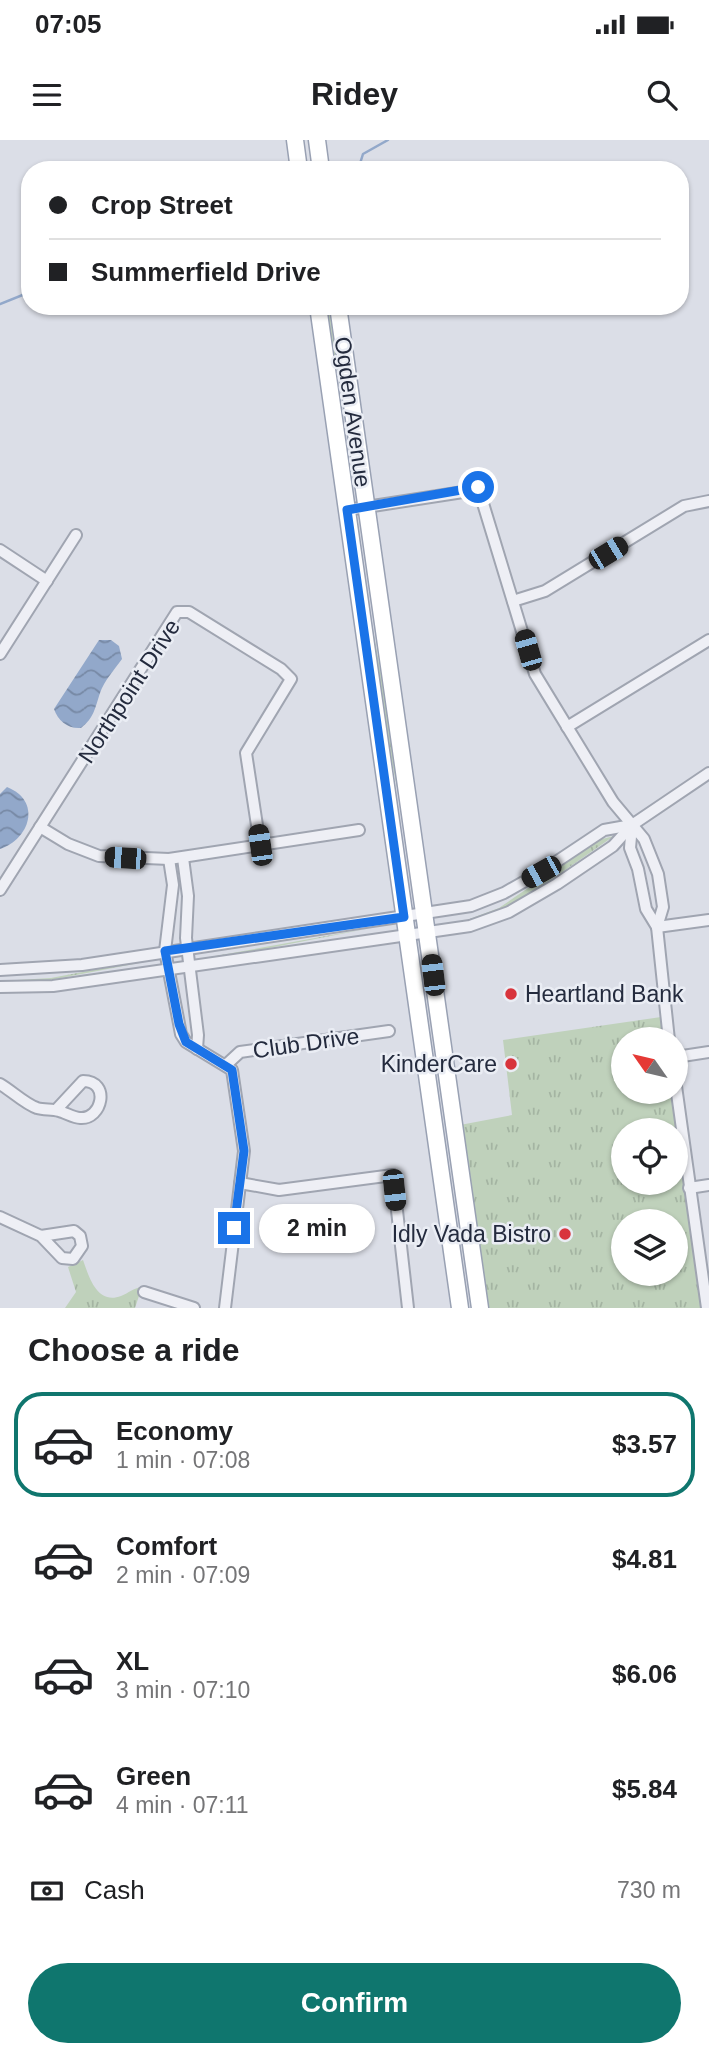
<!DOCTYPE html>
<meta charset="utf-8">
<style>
body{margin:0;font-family:Arial,sans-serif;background:#f6f6f6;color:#202124;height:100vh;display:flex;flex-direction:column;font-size:26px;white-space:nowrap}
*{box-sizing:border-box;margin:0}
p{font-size:23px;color:#757577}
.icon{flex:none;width:38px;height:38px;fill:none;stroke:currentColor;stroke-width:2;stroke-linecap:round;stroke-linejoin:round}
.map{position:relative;height:1168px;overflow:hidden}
.sheet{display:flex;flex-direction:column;background:#fff;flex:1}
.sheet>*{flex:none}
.banner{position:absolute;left:21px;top:21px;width:668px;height:154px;border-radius:28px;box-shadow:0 2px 5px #0004;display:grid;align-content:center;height:154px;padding:0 28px;background:#fff}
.needle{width:46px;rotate:304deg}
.fabs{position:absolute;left:611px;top:887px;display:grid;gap:14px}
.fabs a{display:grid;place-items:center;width:77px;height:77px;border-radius:50%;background:#fff;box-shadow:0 2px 5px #0004;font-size:35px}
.end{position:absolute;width:32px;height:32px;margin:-16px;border:9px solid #1a73e8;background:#fff;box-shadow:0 0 0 4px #fff}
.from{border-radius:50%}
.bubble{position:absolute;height:49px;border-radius:24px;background:#fff;box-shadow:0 2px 5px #0004;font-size:23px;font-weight:800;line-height:49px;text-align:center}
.car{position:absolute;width:21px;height:42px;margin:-21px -10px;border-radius:9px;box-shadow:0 0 5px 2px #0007;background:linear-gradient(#222 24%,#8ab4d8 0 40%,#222 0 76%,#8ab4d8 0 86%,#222 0)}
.banner b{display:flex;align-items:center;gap:24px;height:66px;font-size:26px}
.banner b+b{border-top:2px solid #e0e0e0}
.banner i{width:18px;height:18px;background:#202124}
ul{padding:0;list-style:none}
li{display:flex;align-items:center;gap:21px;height:105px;margin:0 14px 10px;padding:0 14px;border:4px solid transparent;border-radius:28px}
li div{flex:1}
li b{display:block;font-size:26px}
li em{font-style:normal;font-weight:800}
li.active{border-color:#0f766e}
li>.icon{width:63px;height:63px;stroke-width:1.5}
h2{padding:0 28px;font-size:32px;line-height:84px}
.pay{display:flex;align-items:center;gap:18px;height:77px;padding:0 28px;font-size:26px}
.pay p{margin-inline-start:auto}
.primary-button{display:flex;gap:14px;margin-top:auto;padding:14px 28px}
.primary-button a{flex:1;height:80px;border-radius:42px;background:#0f766e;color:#fff;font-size:28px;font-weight:800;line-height:80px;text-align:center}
.status{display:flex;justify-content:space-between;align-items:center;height:49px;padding:0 35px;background:#fff;direction:ltr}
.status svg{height:19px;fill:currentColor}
header{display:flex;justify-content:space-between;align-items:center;height:91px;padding:0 28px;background:#fff;font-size:32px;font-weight:800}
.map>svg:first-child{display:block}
.grass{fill:url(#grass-tufts);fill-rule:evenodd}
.water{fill:url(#water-waves)}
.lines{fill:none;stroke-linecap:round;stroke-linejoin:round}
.stream{stroke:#92a8ca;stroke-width:2.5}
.minor-casing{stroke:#a0a5b1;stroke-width:14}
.primary-casing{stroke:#99a1b3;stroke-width:19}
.minor{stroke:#eeeff5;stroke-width:10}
.primary{stroke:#fff;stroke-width:16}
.route{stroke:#1a73e8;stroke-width:9}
.poi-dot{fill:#d8343c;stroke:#eaedf4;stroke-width:2.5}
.labels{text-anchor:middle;stroke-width:5;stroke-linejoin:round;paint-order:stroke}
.street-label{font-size:23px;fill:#242b3e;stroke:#eaedf4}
.poi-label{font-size:23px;fill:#242b3e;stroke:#eaedf4;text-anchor:end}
</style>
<div class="status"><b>07:05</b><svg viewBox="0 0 49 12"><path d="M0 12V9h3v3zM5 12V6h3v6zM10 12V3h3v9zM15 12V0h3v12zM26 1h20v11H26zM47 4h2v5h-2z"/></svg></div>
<header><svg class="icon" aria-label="menu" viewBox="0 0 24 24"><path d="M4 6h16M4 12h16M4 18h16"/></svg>Ridey<svg class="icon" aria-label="search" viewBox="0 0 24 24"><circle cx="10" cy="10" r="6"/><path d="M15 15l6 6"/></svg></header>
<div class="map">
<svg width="709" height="1168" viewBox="0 0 709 1168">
<defs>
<pattern id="grass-tufts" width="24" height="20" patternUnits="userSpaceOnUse" patternTransform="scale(1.75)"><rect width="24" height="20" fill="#bfd1bb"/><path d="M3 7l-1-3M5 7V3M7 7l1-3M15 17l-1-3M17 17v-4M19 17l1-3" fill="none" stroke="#a4b4a2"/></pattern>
<pattern id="water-waves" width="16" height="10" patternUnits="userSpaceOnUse" patternTransform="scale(1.75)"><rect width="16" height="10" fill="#92a8ca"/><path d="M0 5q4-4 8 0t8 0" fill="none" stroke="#7789a5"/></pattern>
</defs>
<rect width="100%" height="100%" fill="#dbdee7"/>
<g class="grass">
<path d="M325 166H332L344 268 326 173Z"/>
<path d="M369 468 392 595 402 672 386 593Z"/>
<path d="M614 696 525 758 497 772 464 781 499 768 598 700Z"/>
<path d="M376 787 239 814 204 818Z"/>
<path d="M151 819 155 820 50 840 0 841 51 838Z"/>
<path d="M661 877 664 899 623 900V952H672L704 1168H486L460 985 512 975 503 900ZM623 990H676V1043H623ZM623 1082H676V1134H623Z"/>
<path d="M83 1120C89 1137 97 1165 121 1156 129 1153 133 1148 142 1147L135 1168H65L76 1152 68 1127Z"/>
</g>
<g class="water">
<path d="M99 500H111L119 506 122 519C115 529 104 541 100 553 95 568 94 578 81 588 68 589 58 581 54 569Z"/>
<path d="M7 647C42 661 30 699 0 709V654Z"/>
</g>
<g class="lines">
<g class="stream">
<path d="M358 30 363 14 388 0"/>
<path d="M0 164 30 152"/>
</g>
<defs>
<g id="minor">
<path d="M347 370 463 352 478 347 535 534 613 662 644 699 658 734 663 767 657 787 669 900"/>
<path d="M0 410 47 441"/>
<path d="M513 461 545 451 684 366 709 361"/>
<path d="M0 514 76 395"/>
<path d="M567 587 709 500"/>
<path d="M632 685 630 708 638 729 646 769 657 787"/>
<path d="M40 687 68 704 99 716 169 719 359 690"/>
<path d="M183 718 188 756 186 798 198 895 197 909"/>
<path d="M169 719 173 745 165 811 181 894 186 902 232 930 244 1011 225 1168"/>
<path d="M0 750 177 472H189L281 529 291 539 246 613 260 705"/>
<path d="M657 787 709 780"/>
<path d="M0 830 82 825 471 766 504 753 541 732 604 690 632 685"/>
<path d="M0 847 53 846 470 786 509 772 557 744 613 706 632 685 709 633"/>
<path d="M676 917 709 912"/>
<path d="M227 924 240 912 389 891"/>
<path d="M0 944C12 951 25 964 37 968 44 970 52 969 59 971 66 973 74 978 80 978 102 980 111 941 83 941L56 970"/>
<path d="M676 946 707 1168"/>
<path d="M240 1043 279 1050 393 1035 408 1168"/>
<path d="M689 1048 709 1045"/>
<path d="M0 1077 41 1096 62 1118 73 1119 82 1106 80 1096 74 1091 41 1096"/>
<path d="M144 1152 194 1168"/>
</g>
<g id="primary">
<path d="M295 0 299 30"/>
<path d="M317 0 321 30"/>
<path d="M318 166 460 1168"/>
<path d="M338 166 480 1168"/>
</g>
</defs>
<use href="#minor" class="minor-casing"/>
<use href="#primary" class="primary-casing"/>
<use href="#minor" class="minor"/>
<use href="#primary" class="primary"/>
</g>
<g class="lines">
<path class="route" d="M234 1088 244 1011 232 930 186 902 179 884 165 811 404 777 347 370 478 347"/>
</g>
<g class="poi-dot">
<circle cx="511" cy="854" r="7"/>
<circle cx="511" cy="924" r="7"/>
<circle cx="565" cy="1094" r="7"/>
</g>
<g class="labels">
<g class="street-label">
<text transform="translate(353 272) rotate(82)" y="8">Ogden Avenue</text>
<text transform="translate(129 551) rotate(-57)" y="8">Northpoint Drive</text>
<text transform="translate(306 903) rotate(-8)" y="8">Club Drive</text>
</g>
<g class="poi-label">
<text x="525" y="862" text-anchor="start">Heartland Bank</text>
<text x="497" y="932">KinderCare</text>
<text x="551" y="1102">Idly Vada Bistro</text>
</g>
</g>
</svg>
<div class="fabs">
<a><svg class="needle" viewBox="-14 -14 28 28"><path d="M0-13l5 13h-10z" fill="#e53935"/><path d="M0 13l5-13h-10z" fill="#757577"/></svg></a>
<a><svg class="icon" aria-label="locate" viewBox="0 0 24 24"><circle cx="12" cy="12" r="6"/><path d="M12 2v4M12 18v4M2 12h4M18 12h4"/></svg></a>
<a><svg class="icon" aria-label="layers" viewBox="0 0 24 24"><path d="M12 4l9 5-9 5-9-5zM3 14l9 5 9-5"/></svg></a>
</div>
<i class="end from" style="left:478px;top:347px"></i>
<i class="end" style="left:234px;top:1088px"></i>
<div class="bubble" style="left:259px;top:1064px;width:116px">2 min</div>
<i class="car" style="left:608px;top:413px;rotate:59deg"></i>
<i class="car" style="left:528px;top:510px;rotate:344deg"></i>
<i class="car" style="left:260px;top:705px;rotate:352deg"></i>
<i class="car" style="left:125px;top:718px;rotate:274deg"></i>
<i class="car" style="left:541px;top:732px;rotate:241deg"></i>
<i class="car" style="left:433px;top:835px;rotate:353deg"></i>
<i class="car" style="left:394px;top:1050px;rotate:174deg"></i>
<div class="banner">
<b><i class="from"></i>Crop Street</b>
<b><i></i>Summerfield Drive</b>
</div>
</div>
<section class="sheet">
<h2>Choose a ride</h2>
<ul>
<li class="active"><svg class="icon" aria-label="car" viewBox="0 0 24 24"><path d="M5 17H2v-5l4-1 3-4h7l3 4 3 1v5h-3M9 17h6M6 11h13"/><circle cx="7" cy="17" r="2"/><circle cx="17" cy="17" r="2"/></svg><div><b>Economy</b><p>1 min · 07:08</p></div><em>$3.57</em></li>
<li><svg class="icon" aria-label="car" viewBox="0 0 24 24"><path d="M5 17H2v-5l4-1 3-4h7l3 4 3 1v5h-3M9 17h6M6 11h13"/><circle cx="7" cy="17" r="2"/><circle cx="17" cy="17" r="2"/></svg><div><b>Comfort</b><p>2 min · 07:09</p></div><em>$4.81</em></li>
<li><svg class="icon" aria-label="car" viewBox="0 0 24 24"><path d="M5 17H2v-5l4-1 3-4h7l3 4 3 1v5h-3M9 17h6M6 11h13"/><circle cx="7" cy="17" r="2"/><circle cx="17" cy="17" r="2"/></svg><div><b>XL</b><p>3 min · 07:10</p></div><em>$6.06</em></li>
<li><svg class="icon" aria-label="car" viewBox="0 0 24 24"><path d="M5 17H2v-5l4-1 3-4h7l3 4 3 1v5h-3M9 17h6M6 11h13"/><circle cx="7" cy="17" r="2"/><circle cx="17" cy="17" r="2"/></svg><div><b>Green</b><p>4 min · 07:11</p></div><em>$5.84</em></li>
</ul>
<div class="pay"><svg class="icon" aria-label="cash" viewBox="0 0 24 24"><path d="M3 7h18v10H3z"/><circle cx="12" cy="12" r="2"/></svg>Cash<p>730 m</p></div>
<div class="primary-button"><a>Confirm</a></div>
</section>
